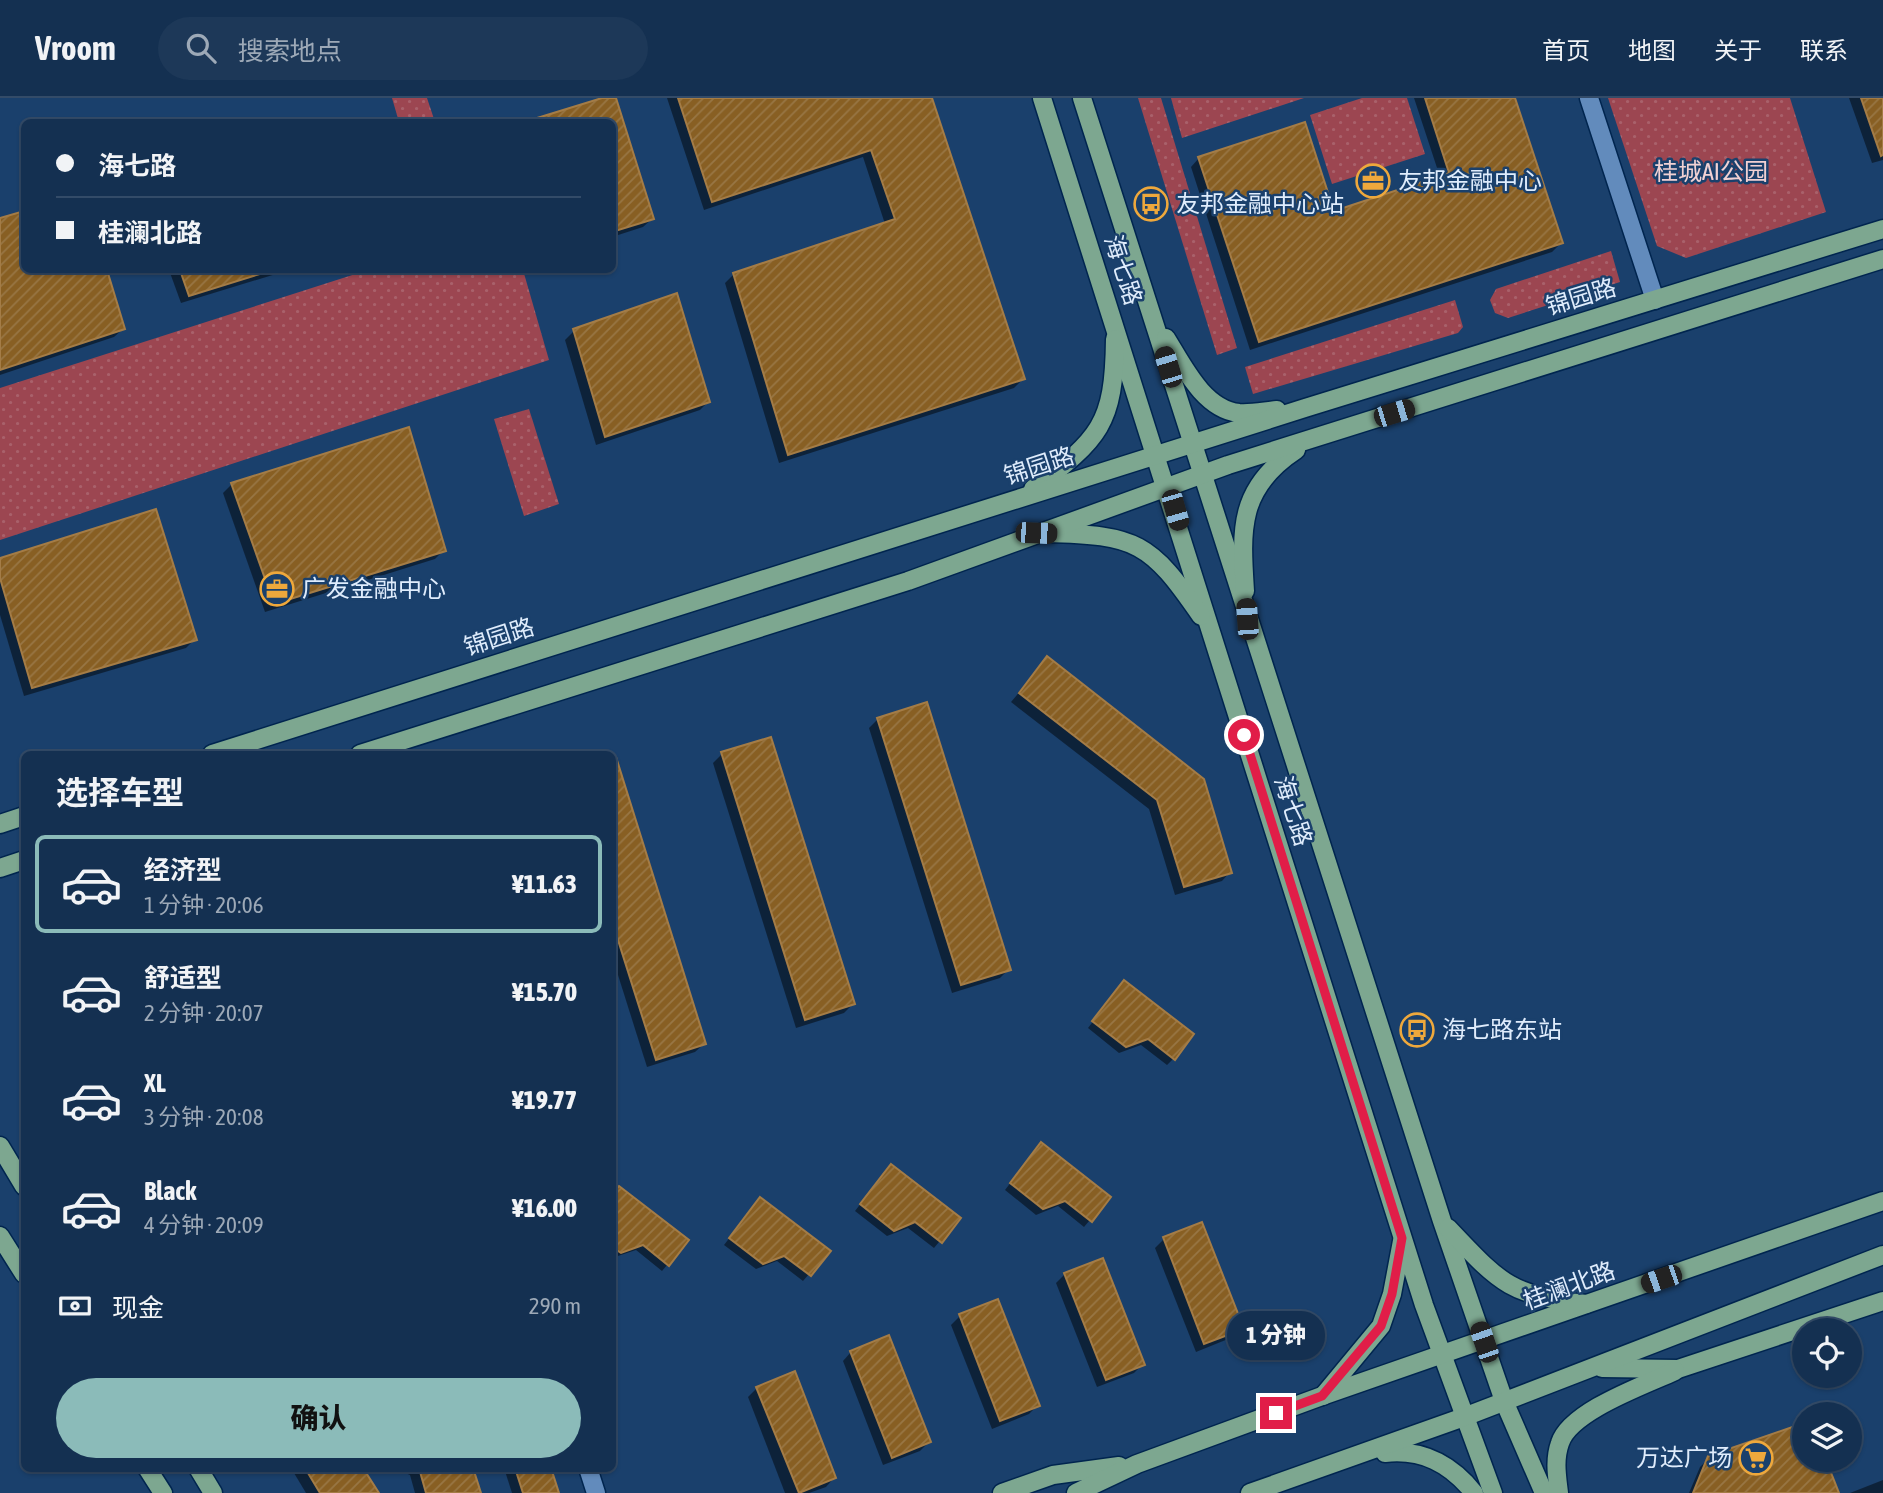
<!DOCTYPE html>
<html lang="zh">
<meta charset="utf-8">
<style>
body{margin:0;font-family:"Asap Condensed","Noto Sans SC",sans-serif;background:#1d3858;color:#f1f3f6;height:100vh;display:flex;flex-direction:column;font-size:26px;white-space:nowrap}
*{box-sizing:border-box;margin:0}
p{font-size:23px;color:#9da9b7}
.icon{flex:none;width:38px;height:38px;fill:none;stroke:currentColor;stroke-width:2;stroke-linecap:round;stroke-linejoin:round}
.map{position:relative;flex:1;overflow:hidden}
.side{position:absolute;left:21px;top:653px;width:595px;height:721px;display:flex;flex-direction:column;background:#143051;border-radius:10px;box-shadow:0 2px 5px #0004,0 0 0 2px #334b68}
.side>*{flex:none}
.hud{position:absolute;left:21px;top:21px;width:595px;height:154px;border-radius:10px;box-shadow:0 2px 5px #0004,0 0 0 2px #334b68;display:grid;align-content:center;height:154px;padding:0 35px;background:#143051}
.fabs{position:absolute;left:1792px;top:1220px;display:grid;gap:14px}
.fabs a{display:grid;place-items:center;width:70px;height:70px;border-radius:50%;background:#143051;box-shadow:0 2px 5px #0004,0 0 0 2px #334b68;font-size:35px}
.end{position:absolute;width:32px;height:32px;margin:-16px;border:9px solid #e11d48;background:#fff;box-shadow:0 0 0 4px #fff}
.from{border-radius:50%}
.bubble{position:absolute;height:49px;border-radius:24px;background:#143051;box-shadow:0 2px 5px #0004,0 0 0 2px #334b68;font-size:23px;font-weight:800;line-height:49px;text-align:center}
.car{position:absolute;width:21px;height:42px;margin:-21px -10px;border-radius:9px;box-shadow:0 0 5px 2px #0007;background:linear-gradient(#222 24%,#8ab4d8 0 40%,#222 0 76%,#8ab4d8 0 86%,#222 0)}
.hud b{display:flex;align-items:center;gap:24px;height:66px;font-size:26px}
.hud b+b{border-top:2px solid #334b68}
.hud i{width:18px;height:18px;background:#f1f3f6}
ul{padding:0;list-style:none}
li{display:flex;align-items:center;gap:21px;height:98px;margin:0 14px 10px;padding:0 21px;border:4px solid transparent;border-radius:10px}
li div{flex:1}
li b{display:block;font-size:26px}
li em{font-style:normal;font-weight:800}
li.selected{border-color:#8bbbb9}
li>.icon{width:63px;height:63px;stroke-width:1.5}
h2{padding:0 35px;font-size:32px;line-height:84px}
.pay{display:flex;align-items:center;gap:18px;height:77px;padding:0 35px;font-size:26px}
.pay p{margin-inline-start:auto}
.button{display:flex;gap:14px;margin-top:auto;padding:14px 35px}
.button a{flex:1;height:80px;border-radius:42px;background:#8bbbb9;color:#111;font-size:28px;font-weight:800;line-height:80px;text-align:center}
header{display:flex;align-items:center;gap:42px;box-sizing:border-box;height:98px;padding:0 35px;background:#143051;border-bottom:2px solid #334b68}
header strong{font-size:33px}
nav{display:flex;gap:38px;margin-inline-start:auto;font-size:24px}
.search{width:490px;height:63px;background:#1d3858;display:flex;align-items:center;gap:18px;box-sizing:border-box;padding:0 24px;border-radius:38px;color:#9da9b7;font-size:26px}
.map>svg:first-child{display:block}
.park{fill:url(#park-dots)}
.shadow{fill:#0007}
.building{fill:url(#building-hatch);stroke:#a47c46;stroke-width:2}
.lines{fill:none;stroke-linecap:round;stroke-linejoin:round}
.minor-casing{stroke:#00254f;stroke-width:21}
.major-casing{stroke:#00254f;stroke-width:21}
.minor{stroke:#628bbc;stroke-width:18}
.major{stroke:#7da790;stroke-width:18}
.route{stroke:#e11d48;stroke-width:9}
.labels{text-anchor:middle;stroke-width:5;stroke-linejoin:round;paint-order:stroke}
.park-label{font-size:24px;fill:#f1d1d3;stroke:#1a406c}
.poi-label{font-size:24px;fill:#dfecfc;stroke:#1a406c;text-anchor:start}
.street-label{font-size:24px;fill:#dfecfc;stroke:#1a406c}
</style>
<header>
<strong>Vroom</strong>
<div class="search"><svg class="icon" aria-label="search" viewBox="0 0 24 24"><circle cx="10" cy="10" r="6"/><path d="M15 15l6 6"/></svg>搜索地点</div>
<nav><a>首页</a><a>地图</a><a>关于</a><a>联系</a></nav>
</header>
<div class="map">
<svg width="1883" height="1395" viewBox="0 0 1883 1395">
<defs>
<pattern id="park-dots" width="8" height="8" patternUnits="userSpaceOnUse" patternTransform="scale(1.75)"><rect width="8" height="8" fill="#9c4651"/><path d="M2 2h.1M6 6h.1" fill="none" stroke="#a9616b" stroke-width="1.8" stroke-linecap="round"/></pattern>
<pattern id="building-hatch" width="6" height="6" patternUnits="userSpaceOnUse" patternTransform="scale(1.75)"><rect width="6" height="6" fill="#885f23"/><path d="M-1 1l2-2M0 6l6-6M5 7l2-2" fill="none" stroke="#987644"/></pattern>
</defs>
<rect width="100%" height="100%" fill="#1a406c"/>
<g class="park">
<path d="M392 0H427L435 24H399Z"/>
<path d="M1138 0H1161L1237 250 1217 257Z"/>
<path d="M1171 0H1304L1182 40Z"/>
<path d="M1362 0H1407L1425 56 1332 86 1310 17Z"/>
<path d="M1608 0H1790L1826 114 1686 160 1657 148Z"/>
<path d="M1611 153 1620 184 1508 220 1495 215 1490 202 1496 191Z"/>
<path d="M368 172H523L549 262 0 442V290Z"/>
<path d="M1455 202 1463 229 1458 235 1253 296 1245 269Z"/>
<path d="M529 311 559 406 524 418 494 321Z"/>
</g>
<g class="shadow">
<path d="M608 0H614L652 121 643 129 612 139V24H530Z"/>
<path d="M667 0H930L1023 281 1014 290 779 365 725 185 734 176 885 126 863 59 704 112Z"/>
<path d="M1414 0H1513L1561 145 1552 154 1250 252 1191 69 1199 60 1333 115 1440 79Z"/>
<path d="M1849 0H1883V62L1872 65Z"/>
<path d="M24 114V172H105L123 231 114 239 0 277V122Z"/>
<path d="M169 172H289L181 205Z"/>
<path d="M574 233 708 304 700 312 596 347 565 242Z"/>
<path d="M232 386 444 452 435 461 265 514 223 395Z"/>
<path d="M0 462 195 541 186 550 24 598 0 517Z"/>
<path d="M1047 561 1230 774 1222 783 1175 797 1149 711 1011 604Z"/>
<path d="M878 621 1009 871 1000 880 952 895 869 630Z"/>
<path d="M722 656 853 906 844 915 796 930 713 665Z"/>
<path d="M612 684 704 946 695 954 647 969 612 858Z"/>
<path d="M1118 891 1173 961 1167 967 1141 947 1119 955 1088 930Z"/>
<path d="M1035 1053 1090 1122 1084 1129 1058 1108 1036 1117 1005 1092Z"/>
<path d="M885 1074 959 1120 934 1150 908 1130 887 1138 855 1113Z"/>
<path d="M612 1097 668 1166 662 1173 636 1152 612 1160Z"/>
<path d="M754 1108 828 1154 803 1183 777 1163 756 1171 724 1147Z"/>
<path d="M1164 1141 1242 1231 1233 1239 1196 1254 1155 1150Z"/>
<path d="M1065 1176 1143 1266 1134 1275 1097 1289 1056 1185Z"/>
<path d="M960 1218 1037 1308 1029 1316 992 1331 951 1227Z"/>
<path d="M851 1254 929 1344 920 1353 883 1367 843 1263Z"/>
<path d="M757 1290 834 1380 826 1389 809 1395H785L748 1299Z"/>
<path d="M1804 1327V1362H1824L1837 1395H1689L1700 1369 1709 1360Z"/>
<path d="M291 1370H361L377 1395H306Z"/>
<path d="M394 1370H471L479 1395H415L410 1377Z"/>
<path d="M504 1370H549L557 1395H512Z"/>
<path d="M1883 1382V1395H1850Z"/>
</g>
<g class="building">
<path d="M602 0H616L654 121 612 134V24H535L534 21Z"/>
<path d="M678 0H932L1025 281 788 357 733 175 895 121 871 52 712 104Z"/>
<path d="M1425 0H1515L1563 145 1259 244 1198 59 1305 24 1334 113 1449 75Z"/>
<path d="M1861 0H1883V57L1881 58Z"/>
<path d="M24 113V172H107L125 231 0 272V120Z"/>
<path d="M180 172H262L263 175 189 198Z"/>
<path d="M677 195 710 304 605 339 573 231Z"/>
<path d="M409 329 446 453 274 506 231 385Z"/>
<path d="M156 411 197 542 32 590 0 480V460Z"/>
<path d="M1047 558 1204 681 1232 775 1184 789 1157 702 1019 595Z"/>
<path d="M927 604 1011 872 961 887 877 620Z"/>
<path d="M771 639 855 906 805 922 721 654Z"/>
<path d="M612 659H616L706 946 656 962 612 823Z"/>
<path d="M1124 882 1194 936 1175 962 1148 941 1126 949 1092 923Z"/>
<path d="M1041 1044 1111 1099 1092 1124 1065 1103 1043 1111 1010 1085Z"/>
<path d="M891 1066 961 1120 942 1145 915 1124 894 1133 860 1106Z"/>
<path d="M619 1088 689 1142 669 1168 643 1147 621 1155 612 1149V1096Z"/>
<path d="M760 1099 831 1153 811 1178 784 1158 763 1166 729 1140Z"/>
<path d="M1202 1124 1244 1231 1204 1246 1163 1139Z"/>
<path d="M1103 1160 1145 1267 1106 1282 1064 1175Z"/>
<path d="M998 1201 1040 1308 1000 1323 959 1216Z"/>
<path d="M889 1237 931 1344 892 1360 850 1253Z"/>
<path d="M795 1273 836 1380 799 1395 756 1289Z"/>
<path d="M1804 1325V1362H1826L1839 1395H1693L1708 1358Z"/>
<path d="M305 1370H363L379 1395H320Z"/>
<path d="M419 1370H473L481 1395H426Z"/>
<path d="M515 1370H551L559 1395H523Z"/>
</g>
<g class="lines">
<defs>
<g id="minor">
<path d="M1589 0 1655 202"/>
<path d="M588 1370 596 1395"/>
</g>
<g id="major">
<path d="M1042 0 1424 1207 1493 1395"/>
<path d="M1082 0 1442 1123 1504 1303 1544 1395"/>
<path d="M1166 240C1183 267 1203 311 1239 315 1251 316 1265 313 1277 312"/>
<path d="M1033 391C1100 340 1114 327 1115 241"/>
<path d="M1046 435C1137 437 1150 444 1201 518"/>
<path d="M1245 493C1241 432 1238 390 1296 352"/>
<path d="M212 656 1305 310 1883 131"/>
<path d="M360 656 908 483 1228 367 1883 161"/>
<path d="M0 726 24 718"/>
<path d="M0 770 24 762"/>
<path d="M0 1048 24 1088"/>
<path d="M1448 1130C1500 1185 1509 1197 1586 1206"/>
<path d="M0 1138 24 1176"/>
<path d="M1602 1270 1678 1271 1883 1203"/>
<path d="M1323 1298 1381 1228 1392 1196 1402 1143"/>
<path d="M1385 1355C1422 1351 1450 1365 1474 1395"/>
<path d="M147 1370 163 1395"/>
<path d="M198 1370 213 1395"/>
<path d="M1002 1395 1053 1377 1119 1368"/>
<path d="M1076 1395 1137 1366 1322 1298 1883 1103"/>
<path d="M1250 1395 1464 1319 1883 1157"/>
<path d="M1559 1395C1557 1378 1554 1362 1560 1345 1570 1313 1645 1287 1675 1273"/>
</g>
</defs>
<use href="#minor" class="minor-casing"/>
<use href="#major" class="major-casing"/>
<use href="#minor" class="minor"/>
<use href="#major" class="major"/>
</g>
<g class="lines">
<path class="route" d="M1244 637 1402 1140 1392 1196 1381 1228 1322 1298 1276 1315"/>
</g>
<defs>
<symbol id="office-ring" viewBox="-11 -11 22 22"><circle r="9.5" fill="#1a406c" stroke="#eea83c" stroke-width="1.5"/><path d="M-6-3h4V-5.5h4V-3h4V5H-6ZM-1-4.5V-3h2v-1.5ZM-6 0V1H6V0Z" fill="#eea83c"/></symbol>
<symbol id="bus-ring" viewBox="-11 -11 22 22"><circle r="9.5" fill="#1a406c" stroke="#eea83c" stroke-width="1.5"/><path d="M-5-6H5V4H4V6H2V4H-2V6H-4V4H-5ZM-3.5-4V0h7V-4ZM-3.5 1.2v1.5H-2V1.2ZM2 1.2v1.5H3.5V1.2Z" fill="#eea83c"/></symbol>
<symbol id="supermarket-ring" viewBox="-11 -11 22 22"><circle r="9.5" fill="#1a406c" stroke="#eea83c" stroke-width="1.5"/><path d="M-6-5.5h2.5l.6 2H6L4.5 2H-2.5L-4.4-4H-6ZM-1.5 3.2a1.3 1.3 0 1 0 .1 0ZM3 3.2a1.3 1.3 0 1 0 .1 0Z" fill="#eea83c"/></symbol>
</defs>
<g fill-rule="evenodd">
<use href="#office-ring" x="1354" y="64" width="38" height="38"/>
<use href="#bus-ring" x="1132" y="87" width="38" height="38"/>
<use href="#office-ring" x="258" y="472" width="38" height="38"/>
<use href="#bus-ring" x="1398" y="913" width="38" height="38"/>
<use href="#supermarket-ring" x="1737" y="1341" width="38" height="38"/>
</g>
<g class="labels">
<g class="park-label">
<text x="1711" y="82">桂城AI公园</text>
</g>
<g class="poi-label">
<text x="1398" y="91">友邦金融中心</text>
<text x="1176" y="114">友邦金融中心站</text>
<text x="302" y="499">广发金融中心</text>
<text x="1442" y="940">海七路东站</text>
<text x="1732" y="1368" text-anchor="end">万达广场</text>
</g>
<g class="street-label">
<text transform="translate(1123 172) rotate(72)" y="8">海七路</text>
<text transform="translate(1581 199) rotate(-17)" y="8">锦园路</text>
<text transform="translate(1039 368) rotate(-18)" y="8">锦园路</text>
<text transform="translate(499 539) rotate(-18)" y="8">锦园路</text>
<text transform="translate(1293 713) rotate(72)" y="8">海七路</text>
<text transform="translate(1569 1188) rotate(-20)" y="8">桂澜北路</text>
</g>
</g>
</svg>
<div class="fabs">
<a><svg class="icon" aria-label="locate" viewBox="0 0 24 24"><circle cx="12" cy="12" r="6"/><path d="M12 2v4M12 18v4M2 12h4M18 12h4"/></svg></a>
<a><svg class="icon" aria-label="layers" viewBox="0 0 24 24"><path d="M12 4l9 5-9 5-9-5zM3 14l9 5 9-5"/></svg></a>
</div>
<i class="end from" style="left:1244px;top:637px"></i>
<i class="end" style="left:1276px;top:1315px"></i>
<div class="bubble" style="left:1227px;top:1213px;width:98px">1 分钟</div>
<i class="car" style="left:1168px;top:269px;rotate:343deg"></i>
<i class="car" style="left:1394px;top:315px;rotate:73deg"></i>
<i class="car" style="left:1175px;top:412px;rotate:164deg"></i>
<i class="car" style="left:1036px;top:435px;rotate:92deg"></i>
<i class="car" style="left:1247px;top:521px;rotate:356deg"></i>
<i class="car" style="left:1661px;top:1181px;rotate:251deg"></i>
<i class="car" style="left:1484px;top:1244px;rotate:341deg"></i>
<div class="hud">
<b><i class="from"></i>海七路</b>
<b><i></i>桂澜北路</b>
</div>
<section class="side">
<h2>选择车型</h2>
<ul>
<li class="selected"><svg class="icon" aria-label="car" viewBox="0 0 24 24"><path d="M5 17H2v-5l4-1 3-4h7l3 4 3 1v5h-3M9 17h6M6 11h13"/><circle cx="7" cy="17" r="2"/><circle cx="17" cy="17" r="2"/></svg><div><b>经济型</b><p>1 分钟 · 20:06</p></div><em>¥11.63</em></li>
<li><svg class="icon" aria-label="car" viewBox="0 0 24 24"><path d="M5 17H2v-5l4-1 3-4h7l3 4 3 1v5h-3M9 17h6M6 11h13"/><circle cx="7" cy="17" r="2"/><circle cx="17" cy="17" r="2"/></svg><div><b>舒适型</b><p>2 分钟 · 20:07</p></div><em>¥15.70</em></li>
<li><svg class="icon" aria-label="car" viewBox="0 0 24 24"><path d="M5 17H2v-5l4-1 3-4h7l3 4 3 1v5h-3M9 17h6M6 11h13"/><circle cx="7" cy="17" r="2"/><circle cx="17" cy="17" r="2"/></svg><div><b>XL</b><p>3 分钟 · 20:08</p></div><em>¥19.77</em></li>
<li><svg class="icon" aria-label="car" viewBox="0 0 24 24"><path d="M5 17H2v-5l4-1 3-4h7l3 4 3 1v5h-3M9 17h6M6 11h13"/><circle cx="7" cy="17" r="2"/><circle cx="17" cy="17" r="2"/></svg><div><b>Black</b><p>4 分钟 · 20:09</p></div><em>¥16.00</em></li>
</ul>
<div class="pay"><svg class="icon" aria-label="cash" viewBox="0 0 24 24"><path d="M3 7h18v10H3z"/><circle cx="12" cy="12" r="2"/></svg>现金<p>290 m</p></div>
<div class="button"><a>确认</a></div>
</section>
</div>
